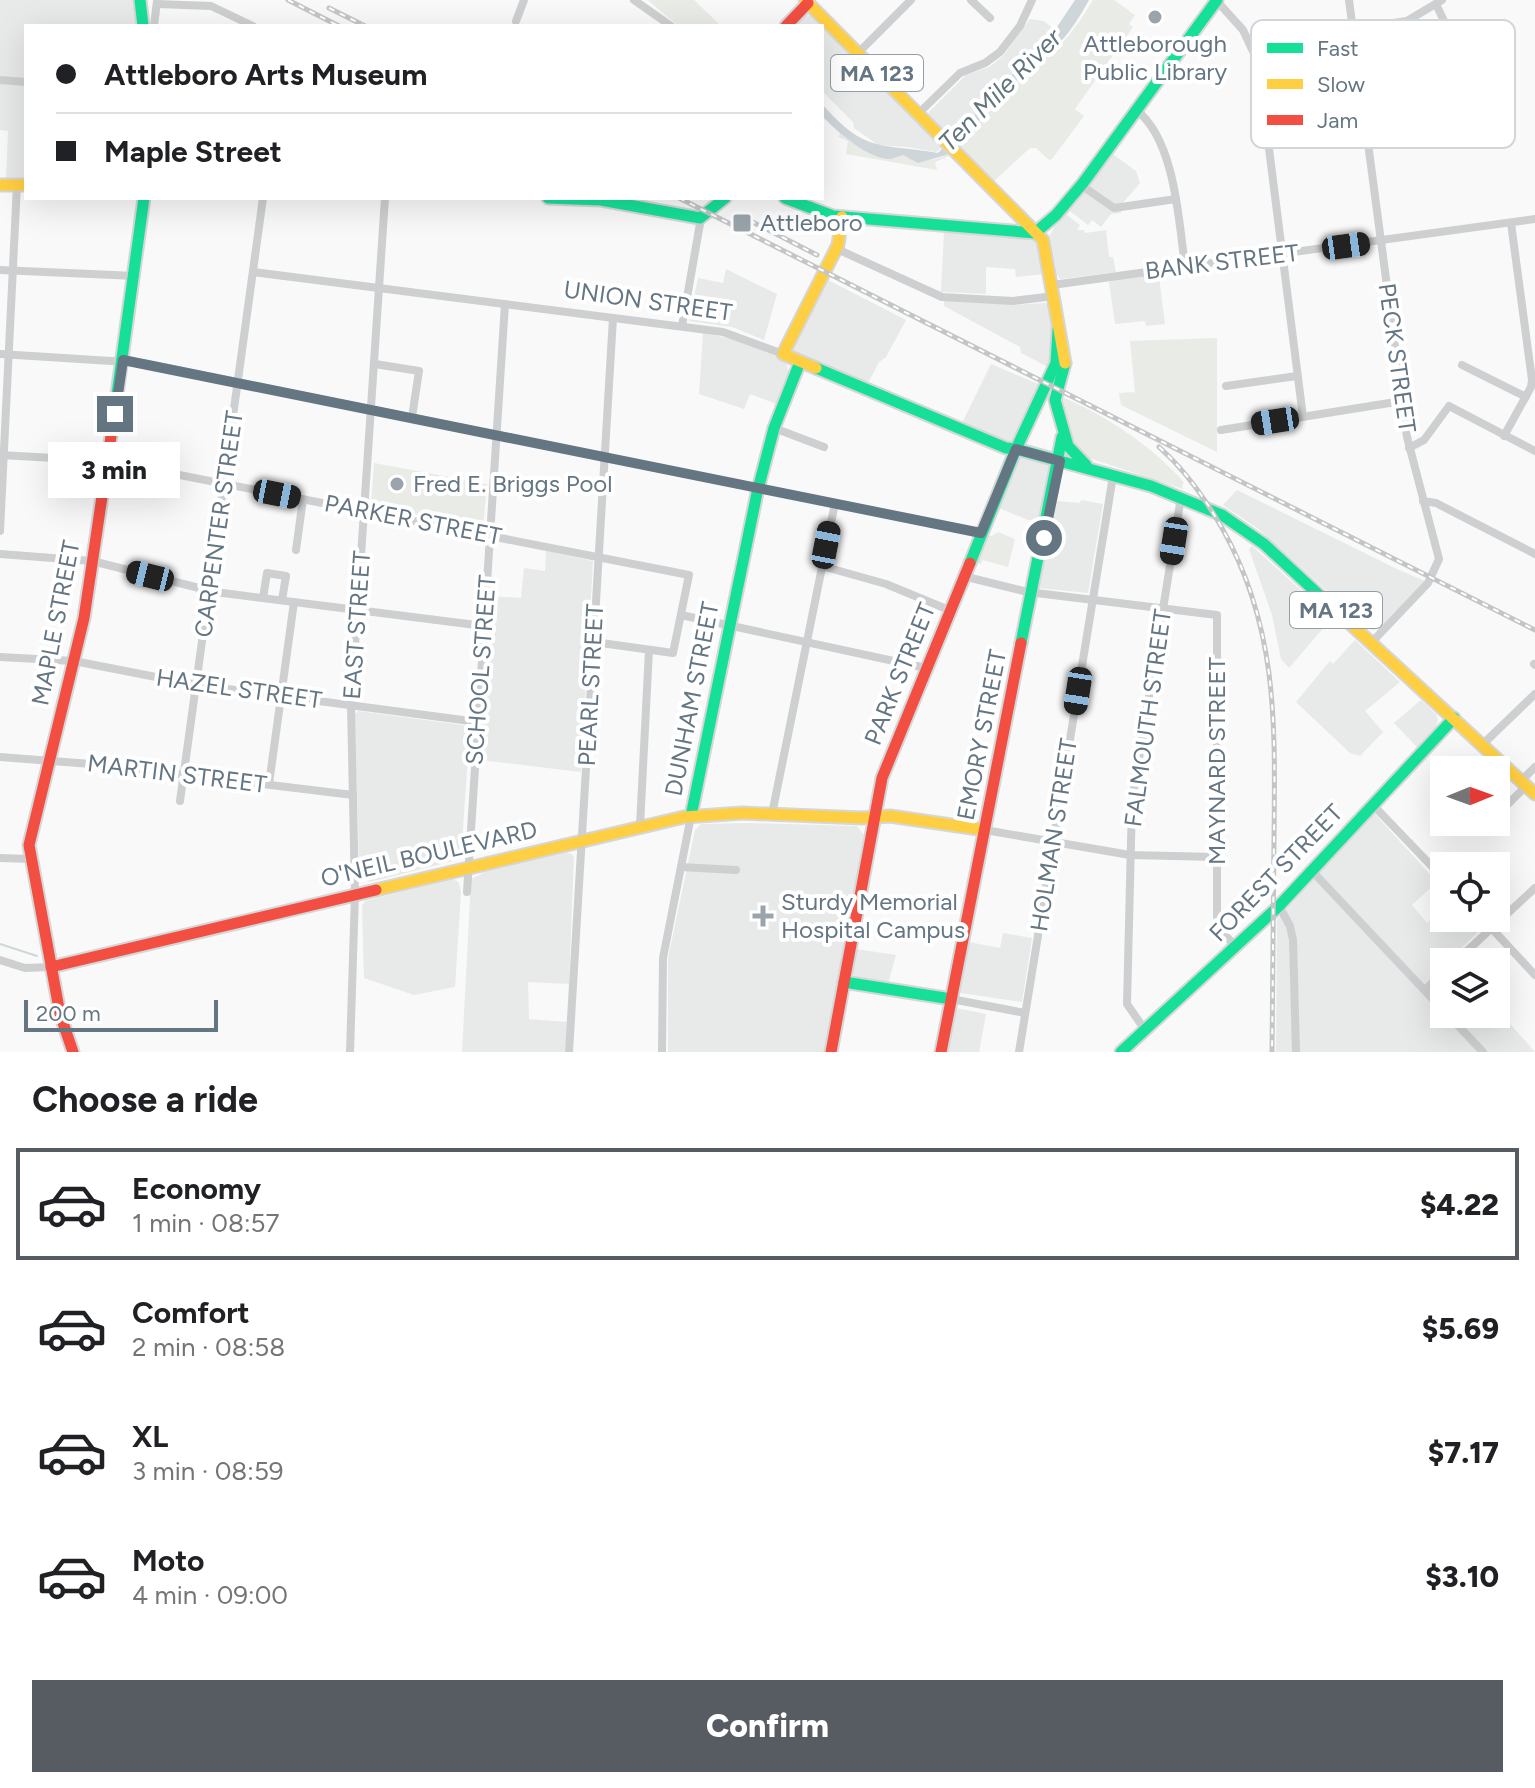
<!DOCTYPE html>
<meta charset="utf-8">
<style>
body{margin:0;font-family:Figtree,sans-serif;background:#f6f6f6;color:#202124;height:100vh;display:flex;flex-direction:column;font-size:30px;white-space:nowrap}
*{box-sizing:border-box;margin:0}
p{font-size:26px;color:#757577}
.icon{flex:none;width:44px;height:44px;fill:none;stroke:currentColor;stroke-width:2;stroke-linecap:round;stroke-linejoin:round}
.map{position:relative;height:1052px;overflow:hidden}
.panel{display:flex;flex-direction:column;background:#fff;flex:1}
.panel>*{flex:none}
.hud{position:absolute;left:24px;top:24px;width:800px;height:176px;border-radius:0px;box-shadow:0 8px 32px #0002;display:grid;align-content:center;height:176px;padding:0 32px;background:#fff}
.needle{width:52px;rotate:89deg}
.fabs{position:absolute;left:1430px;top:756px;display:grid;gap:16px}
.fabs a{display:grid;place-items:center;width:80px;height:80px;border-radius:0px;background:#fff;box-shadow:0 8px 32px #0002;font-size:40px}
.scale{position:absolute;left:24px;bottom:20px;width:194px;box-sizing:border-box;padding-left:8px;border:4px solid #657683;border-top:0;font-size:22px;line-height:28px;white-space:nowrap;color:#657683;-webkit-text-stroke:6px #fff;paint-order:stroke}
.end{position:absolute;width:36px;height:36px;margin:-18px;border:10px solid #657683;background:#fff;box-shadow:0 0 0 4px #fff}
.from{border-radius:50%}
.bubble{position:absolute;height:56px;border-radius:0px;background:#fff;box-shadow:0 8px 32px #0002;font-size:26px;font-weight:800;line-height:56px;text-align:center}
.car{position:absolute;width:24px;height:48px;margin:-24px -12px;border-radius:10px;box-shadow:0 0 6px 2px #0007;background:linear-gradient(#222 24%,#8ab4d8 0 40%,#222 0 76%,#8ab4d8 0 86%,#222 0)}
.hud b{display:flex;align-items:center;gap:28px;height:76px;font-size:30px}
.hud b+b{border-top:2px solid #e0e0e0}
.hud i{width:20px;height:20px;background:#202124}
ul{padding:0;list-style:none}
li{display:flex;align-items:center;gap:24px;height:112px;margin:0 16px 12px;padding:0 16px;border:4px solid transparent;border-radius:0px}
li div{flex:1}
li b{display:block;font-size:30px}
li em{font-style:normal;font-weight:800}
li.current{border-color:#565c61}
li>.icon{width:72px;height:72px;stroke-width:1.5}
h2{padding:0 32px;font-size:36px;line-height:96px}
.cta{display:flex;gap:16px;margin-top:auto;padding:16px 32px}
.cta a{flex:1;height:92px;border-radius:0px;background:#565c61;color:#fff;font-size:32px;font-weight:800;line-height:92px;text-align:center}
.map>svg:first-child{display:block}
.built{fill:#e8e9e9}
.green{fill:#e8ebe6}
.water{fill:#ced6d9}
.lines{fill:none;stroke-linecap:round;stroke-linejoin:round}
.stream{stroke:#ced6d9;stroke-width:2}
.fast-casing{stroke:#d5d6d7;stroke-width:15}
.slow-casing{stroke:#d5d6d7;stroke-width:15}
.jam-casing{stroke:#d5d6d7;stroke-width:15}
.street{stroke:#cecfd0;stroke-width:8}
.fast{stroke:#16e098;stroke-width:11}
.slow{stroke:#ffcf43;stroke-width:11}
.jam{stroke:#f24e42;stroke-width:11}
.rail-casing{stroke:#c3c5c6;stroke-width:5}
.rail{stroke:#fff;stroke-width:2;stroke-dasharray:6;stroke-linecap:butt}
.route{stroke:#657683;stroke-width:10}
.poi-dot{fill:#99a4ac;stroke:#fff;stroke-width:3}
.labels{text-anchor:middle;stroke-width:8;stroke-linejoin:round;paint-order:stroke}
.shield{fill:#fff;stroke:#939fa8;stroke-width:2}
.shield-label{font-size:22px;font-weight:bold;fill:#657683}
.poi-label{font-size:24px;fill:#657683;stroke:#fff;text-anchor:start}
.street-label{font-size:24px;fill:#657683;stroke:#fff}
.water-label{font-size:26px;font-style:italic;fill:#60757c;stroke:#fff}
.key{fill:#fff;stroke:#d1d6da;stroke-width:2}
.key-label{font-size:22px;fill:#657683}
</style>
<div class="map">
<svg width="1535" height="1052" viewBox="0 0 1535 1052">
<rect width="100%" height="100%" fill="#f9f9f9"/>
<g class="built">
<path d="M0 0H134L137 26H26V179L6 178 8 131 0 130Z"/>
<path d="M805 15 814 16 943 147 936 152 907 147 878 145 854 128 853 122 822 91V26H794Z"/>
<path d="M1030 19 1044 21 1055 30 950 140 929 116V112L966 75 989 67 1003 56Z"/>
<path d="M1110 152 1136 171 1140 183 1121 205V213L1111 214 1101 227 1092 220 1088 225 1070 211 1067 215 1080 225 1077 230H1084L1085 233 1106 230 1109 257H1113L1116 272 1060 279 1057 274 1050 235 1060 216Z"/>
<path d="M950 229 1030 236 1037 239 1044 274 1016 277 1015 269 986 267V294L941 292 944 232Z"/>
<path d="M726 269 777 294 764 340 732 327 689 321 698 278 723 283Z"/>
<path d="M1160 272 1165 276 1159 277 1165 324 1146 326 1145 321 1115 324 1109 282 1115 279Z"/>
<path d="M828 280 906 320 886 357 879 362 867 385 793 351Z"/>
<path d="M944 300 1010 303 1012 305 1046 303 1051 310 1053 322 1050 368 1021 353 1020 347 944 306Z"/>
<path d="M703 333 738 340 785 360 790 376 779 405 750 394 744 409 699 394Z"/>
<path d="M991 364 1043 386 1015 442 1009 444 961 425Z"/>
<path d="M1017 455 1052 465 1043 523 1028 520 994 506Z"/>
<path d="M1237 490 1397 569 1425 581 1379 629 1371 630 1257 528 1223 505Z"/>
<path d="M1081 500 1103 504 1088 593 1039 588 1057 501 1080 503Z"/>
<path d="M1252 546 1332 618 1289 668 1281 659 1272 615 1249 549Z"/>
<path d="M546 551 593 561 581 772 481 760 492 596 521 598 524 568 545 571Z"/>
<path d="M1355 640 1400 682 1365 711 1383 732 1360 756 1350 753 1296 702 1330 661 1333 664Z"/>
<path d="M1421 700 1436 714 1438 720 1435 730 1418 748 1394 723Z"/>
<path d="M358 711 470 726 461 859 370 882 362 879 359 865 355 714Z"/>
<path d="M1374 813 1437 882 1412 905 1427 923 1444 909V918H1472L1482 928 1451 958 1454 962H1444V1014H1496V1008L1535 1052H1276L1277 920Z"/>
<path d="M749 823 857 826 864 835 825 1052H668V958L695 830 701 824Z"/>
<path d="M566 853 572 854 574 858 569 984 528 982 529 1019 567 1022 565 1052H462L471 879 485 872Z"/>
<path d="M454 879 459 883 461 892 455 987 414 995 364 978 362 906 365 901Z"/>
<path d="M1003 933 1032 938 1022 1002 960 993 969 942 1000 948Z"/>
<path d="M856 949 896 955 888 984 854 976 852 971Z"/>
<path d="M956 1008 986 1014 979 1052H948Z"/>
</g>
<g class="green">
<path d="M648 0H694L721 26H678Z"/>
<path d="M1093 0H1114L1135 15 1129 24 1133 27 1075 109 1084 116 1052 159 1049 160 1036 148H1030L994 181 957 144 1034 62 1037 64C1061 50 1079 23 1093 0Z"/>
<path d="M822 116C846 140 868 159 903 155 914 162 936 162 947 154L949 156 935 162 937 170 846 154 848 141 838 137 840 134Z"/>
<path d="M1217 338V452L1121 405 1119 393 1135 392 1130 341Z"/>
<path d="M1062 397C1105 415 1149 444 1181 479L1184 483 1182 485 1183 489 1080 455 1077 452Z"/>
<path d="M374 463 487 484 483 528 371 506Z"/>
<path d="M998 532 1015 539 1008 567 983 560 981 564 975 562 986 535 992 536Z"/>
</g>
<path class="water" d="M1075 0H1089C1076 24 1058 51 1034 62L946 155 918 163 903 155C899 156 895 158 891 159 868 160 837 131 822 116V104C866 154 880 143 938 153L1055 30Z"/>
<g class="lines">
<path class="stream" d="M0 944 37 956"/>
<defs>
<g id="fast">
<path d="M140 0 143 26"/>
<path d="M548 198 601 200 700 218 725 198"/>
<path d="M785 198 833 216 1035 233 1056 215 1083 183 1217 0"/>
<path d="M1058 329 1056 363 1016 449 1151 486 1222 515 1264 544 1332 607"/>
<path d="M1065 363 1055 400 1068 446 1086 465"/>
<path d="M816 368 1006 448 1016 449 970 563"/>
<path d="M114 416 144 198"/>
<path d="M1021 643 1062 437"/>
<path d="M691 816 757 493 774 428 800 362"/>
<path d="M844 982 951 999"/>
<path d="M1121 1052 1279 906 1454 718"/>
</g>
<g id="slow">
<path d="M805 0 1043 240 1065 363"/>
<path d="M0 185H26"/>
<path d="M816 368 783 354 838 245 842 217"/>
<path d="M1332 607 1535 794"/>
<path d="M376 890 684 817 743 813 862 818 890 816 985 830"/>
</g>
<g id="jam">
<path d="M786 26 808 3"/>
<path d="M51 967 376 890"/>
<path d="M73 1052 60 1014 29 845 84 618 114 416"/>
<path d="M831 1052 882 778 970 563"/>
<path d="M941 1052 1021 643"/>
</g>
</defs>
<use href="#fast" class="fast-casing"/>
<use href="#slow" class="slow-casing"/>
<use href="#jam" class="jam-casing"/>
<g class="street">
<path d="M634 0 671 26"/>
<path d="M971 0 990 18"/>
<path d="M1216 0 1243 30 1258 62 1303 417"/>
<path d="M1349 0 1407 437 1439 559 1428 583 1372 642"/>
<path d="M157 4 211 6 253 26"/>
<path d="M516 21 524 0"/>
<path d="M154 26 157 1"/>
<path d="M1353 29 1407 21 1442 0"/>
<path d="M858 53 911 0"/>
<path d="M0 80 26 82"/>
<path d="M1136 110C1175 139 1179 222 1185 267"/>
<path d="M918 114 960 73 985 63 1000 52 1020 26 1032 0"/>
<path d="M1368 144 1460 131 1462 125 1449 32 1436 4"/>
<path d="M1081 185 1114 208 1176 199"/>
<path d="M837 249 942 297 1013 301 1054 296"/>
<path d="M0 270 136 276"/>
<path d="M253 272 723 332 783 354"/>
<path d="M1052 285 1535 219"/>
<path d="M682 326 701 218"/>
<path d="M0 354 143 363 981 533"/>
<path d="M375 364 419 371 412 417"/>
<path d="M1462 365 1526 397"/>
<path d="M1226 386 1297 376"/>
<path d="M774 428 824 447"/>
<path d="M1221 430 1402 401"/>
<path d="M1504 436 1531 387 1532 380 1511 223"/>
<path d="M1409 448 1424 440 1449 406 1535 451"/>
<path d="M0 455 108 461 689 575 673 653 594 642"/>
<path d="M1423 501 1436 503 1535 554"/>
<path d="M0 531 17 185"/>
<path d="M296 550 303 499"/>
<path d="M0 554 92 561 215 592 484 626"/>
<path d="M822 566 886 584 949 610"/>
<path d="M963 576 1028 592 1217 615V926L1236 947"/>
<path d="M263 598 267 573 286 576 282 600"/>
<path d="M681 615 926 668"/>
<path d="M0 657 74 661 197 685 478 722"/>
<path d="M1534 664 1535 665"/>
<path d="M1482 745 1535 694"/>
<path d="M0 757 104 765 353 795"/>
<path d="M1521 781 1535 767"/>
<path d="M269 784 294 602"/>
<path d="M180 801 263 198"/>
<path d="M1373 805 1444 879"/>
<path d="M772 814 835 503"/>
<path d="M1496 816 1526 786"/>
<path d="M640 826 649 650"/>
<path d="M1484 828 1490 822"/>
<path d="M985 830 1130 855 1217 857"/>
<path d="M0 858 31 859"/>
<path d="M681 867 736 870"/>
<path d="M1312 871 1444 1011"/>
<path d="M467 892 505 304"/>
<path d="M1279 906 1290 926 1293 940 1296 1052"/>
<path d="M1482 918 1535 975"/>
<path d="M0 960 25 968 51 967"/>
<path d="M1455 962 1535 888"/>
<path d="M1425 990 1444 972"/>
<path d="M951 999 1025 1013"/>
<path d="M1447 1014 1483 1052"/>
<path d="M1145 1030 1127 1004 1132 802 1181 497"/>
<path d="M350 1052 355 894 351 705 385 198"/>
<path d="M569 1052 613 318"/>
<path d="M662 1052 663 958 691 816"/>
<path d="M1019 1052 1113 476"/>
</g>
<use href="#fast" class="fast"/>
<use href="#slow" class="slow"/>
<use href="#jam" class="jam"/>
<defs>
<g id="rail">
<path d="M288 0 339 26"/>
<path d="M329 8 365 26"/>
<path d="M679 198 1535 630"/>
<path d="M739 215 817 255"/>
<path d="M1159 447C1185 470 1205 498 1222 528 1279 629 1275 728 1274 840 1273 911 1273 981 1272 1052"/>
</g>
</defs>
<use href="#rail" class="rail-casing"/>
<use href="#rail" class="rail"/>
</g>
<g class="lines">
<path class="route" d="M115 414 123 360 981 533 1016 449 1060 461 1044 538"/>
</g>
<g class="poi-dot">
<circle cx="1155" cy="17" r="8"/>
<rect x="732" y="213" width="20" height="20" rx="4"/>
<circle cx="397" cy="484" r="8"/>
<path d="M759 904h8v8h8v8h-8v8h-8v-8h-8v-8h8z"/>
</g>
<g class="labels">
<g class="shield">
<rect x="831" y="55" width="92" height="36" rx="6"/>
<rect x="1290" y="592" width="92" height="36" rx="6"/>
</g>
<g class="shield-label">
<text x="877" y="81">MA 123</text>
<text x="1336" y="618">MA 123</text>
</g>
<g class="poi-label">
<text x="1155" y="52" text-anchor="middle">Attleborough<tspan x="1155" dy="28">Public Library</tspan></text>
<text x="760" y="231">Attleboro</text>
<text x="413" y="492">Fred E. Briggs Pool</text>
<text x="781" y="910">Sturdy Memorial<tspan x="781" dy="28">Hospital Campus</tspan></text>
</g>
<g class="street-label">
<text transform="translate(1222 262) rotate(-7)" y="8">BANK STREET</text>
<text transform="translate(648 301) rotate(8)" y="8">UNION STREET</text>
<text transform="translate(1397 358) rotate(82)" y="8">PECK STREET</text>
<text transform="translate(413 520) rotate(11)" y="8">PARKER STREET</text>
<text transform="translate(219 524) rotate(-82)" y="8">CARPENTER STREET</text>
<text transform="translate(56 623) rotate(-79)" y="8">MAPLE STREET</text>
<text transform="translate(357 625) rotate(-86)" y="8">EAST STREET</text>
<text transform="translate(481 670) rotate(-86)" y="8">SCHOOL STREET</text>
<text transform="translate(900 674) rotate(-68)" y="8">PARK STREET</text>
<text transform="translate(591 685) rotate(-87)" y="8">PEARL STREET</text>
<text transform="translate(239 689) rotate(8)" y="8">HAZEL STREET</text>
<text transform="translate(692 699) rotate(-79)" y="8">DUNHAM STREET</text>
<text transform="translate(1148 718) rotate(-82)" y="8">FALMOUTH STREET</text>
<text transform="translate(982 735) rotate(-79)" y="8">EMORY STREET</text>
<text transform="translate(1217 761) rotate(-90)" y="8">MAYNARD STREET</text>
<text transform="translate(177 774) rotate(7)" y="8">MARTIN STREET</text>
<text transform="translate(1054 835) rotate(-81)" y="8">HOLMAN STREET</text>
<text transform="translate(429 854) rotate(-13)" y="8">O'NEIL BOULEVARD</text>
<text transform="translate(1276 873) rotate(-46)" y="8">FOREST STREET</text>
</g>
<g class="water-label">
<text transform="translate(1000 90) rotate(-45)" y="9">Ten Mile River</text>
</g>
</g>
<rect x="1251" y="20" width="264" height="128" rx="12" class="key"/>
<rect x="1267" y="43" width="36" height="10" fill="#16e098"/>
<rect x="1267" y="79" width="36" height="10" fill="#ffcf43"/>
<rect x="1267" y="115" width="36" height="10" fill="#f24e42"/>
<g class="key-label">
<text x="1317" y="56">Fast</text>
<text x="1317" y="92">Slow</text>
<text x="1317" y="128">Jam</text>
</g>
</svg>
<div class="fabs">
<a><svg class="needle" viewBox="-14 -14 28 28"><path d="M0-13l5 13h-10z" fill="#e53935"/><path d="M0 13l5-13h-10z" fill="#757577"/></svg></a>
<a><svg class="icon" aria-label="locate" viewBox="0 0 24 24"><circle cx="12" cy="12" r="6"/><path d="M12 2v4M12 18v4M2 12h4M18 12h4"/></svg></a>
<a><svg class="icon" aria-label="layers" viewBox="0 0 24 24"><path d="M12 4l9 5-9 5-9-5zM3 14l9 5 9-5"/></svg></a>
</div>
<div class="scale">200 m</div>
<i class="end from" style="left:1044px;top:538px"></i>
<i class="end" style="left:115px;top:414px"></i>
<div class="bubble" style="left:48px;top:442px;width:132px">3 min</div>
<i class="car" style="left:1346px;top:246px;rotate:82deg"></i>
<i class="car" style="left:1275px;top:421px;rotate:261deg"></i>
<i class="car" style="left:277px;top:494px;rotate:101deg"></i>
<i class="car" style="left:1174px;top:541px;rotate:189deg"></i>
<i class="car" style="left:826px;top:545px;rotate:11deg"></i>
<i class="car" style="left:150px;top:576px;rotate:284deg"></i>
<i class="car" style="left:1078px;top:691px;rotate:189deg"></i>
<div class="hud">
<b><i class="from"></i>Attleboro Arts Museum</b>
<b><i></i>Maple Street</b>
</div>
</div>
<section class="panel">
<h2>Choose a ride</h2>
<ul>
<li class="current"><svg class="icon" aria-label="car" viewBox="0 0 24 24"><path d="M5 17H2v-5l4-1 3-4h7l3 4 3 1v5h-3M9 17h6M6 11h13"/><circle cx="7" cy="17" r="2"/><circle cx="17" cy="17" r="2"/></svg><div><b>Economy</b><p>1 min · 08:57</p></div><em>$4.22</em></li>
<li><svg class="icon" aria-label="car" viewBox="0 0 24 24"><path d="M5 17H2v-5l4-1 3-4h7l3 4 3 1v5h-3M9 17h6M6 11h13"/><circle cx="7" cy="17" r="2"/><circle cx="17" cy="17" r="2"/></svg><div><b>Comfort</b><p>2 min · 08:58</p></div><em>$5.69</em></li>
<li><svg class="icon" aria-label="car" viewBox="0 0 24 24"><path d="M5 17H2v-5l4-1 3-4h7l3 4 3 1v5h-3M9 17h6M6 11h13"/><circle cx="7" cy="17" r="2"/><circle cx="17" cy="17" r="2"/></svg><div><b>XL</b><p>3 min · 08:59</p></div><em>$7.17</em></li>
<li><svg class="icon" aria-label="car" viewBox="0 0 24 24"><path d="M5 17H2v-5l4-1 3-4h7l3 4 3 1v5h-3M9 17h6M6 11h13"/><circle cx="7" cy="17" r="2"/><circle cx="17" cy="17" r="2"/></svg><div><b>Moto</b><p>4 min · 09:00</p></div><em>$3.10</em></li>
</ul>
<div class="cta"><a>Confirm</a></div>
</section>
